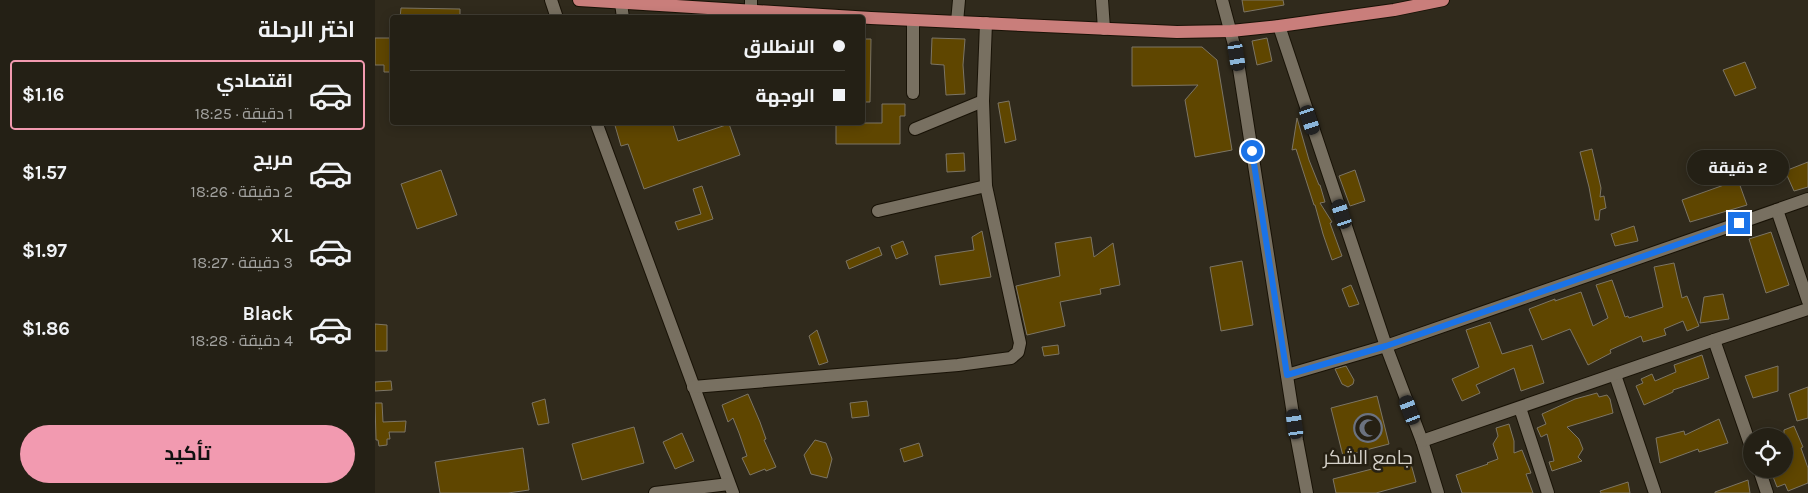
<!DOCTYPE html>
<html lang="ar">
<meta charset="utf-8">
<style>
body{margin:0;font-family:Karla,Cairo,sans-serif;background:#2c281e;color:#f1f3f6;direction:rtl;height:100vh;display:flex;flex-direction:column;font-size:19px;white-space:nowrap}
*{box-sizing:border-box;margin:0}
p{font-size:16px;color:#a3a3a0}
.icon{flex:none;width:28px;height:28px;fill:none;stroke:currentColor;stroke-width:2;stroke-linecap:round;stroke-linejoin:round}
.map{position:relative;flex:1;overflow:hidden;direction:ltr}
.panel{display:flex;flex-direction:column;background:#242015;width:375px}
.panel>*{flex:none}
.guide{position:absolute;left:15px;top:15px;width:475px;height:110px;border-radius:5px;box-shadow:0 2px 12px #0003,0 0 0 1px #413e34;direction:rtl;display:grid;align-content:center;height:110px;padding:0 20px;background:#242015}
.fabs{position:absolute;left:1368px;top:428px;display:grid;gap:10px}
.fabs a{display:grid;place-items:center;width:50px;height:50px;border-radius:50%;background:#242015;box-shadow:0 2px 12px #0003,0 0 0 1px #413e34;font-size:25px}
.end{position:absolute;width:22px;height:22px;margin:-11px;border:6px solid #1a73e8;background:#fff;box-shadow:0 0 0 2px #fff}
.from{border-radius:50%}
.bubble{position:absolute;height:35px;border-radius:18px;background:#242015;box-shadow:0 2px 12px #0003,0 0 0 1px #413e34;font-size:16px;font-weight:700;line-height:35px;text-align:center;direction:rtl}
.car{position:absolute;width:15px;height:30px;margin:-15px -8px;border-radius:6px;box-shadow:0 0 4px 1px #0007;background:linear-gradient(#222 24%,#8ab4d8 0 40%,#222 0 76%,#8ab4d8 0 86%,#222 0)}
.guide b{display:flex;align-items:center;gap:18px;height:48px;font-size:19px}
.guide b+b{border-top:1px solid #413e34}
.guide i{width:12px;height:12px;background:#f1f3f6}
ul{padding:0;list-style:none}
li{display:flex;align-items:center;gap:15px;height:70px;margin:0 10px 8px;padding:0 10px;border:2px solid transparent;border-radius:5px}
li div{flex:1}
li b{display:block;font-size:19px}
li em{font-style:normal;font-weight:700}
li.selected{border-color:#f29ab0}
li>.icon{width:45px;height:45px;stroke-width:1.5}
h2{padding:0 20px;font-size:22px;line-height:60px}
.primary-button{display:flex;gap:10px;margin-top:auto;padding:10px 20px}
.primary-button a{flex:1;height:58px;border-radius:30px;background:#f29ab0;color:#111;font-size:20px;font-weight:700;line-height:58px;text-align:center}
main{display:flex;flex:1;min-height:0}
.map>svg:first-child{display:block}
.building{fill:#5f4600;stroke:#7c7565}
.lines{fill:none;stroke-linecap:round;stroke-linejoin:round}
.minor-casing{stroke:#181206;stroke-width:14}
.major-casing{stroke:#181206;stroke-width:14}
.minor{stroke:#787061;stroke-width:12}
.major{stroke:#c97e7b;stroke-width:12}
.route{stroke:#1a73e8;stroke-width:6}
.labels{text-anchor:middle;stroke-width:5;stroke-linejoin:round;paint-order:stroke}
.poi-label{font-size:19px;fill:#d5d1c9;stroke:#262013}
</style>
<main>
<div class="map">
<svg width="1433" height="493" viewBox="0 0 1433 493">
<rect width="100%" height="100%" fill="#302a1c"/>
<g class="building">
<path d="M867 0H908L909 5 869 12Z"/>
<path d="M26 8 85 9V18H25Z"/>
<path d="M0 38H18V72H9V65H0Z"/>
<path d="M557 38 590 39 588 65 590 94 571 95 569 65 556 64Z"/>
<path d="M892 38 897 61 882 65 877 41Z"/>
<path d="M488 39H496L495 102H488Z"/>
<path d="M757 47H827L842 60 857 150 820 157 810 100 823 85 757 86Z"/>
<path d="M1370 62 1381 88 1360 96 1348 70Z"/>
<path d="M634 101 641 140 630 143 623 103Z"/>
<path d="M507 104H530V116H525V144H461V123H507Z"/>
<path d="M922 118 934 160 944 185H945L950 202 945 203 957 222 955 223 967 256 957 260 948 234 940 205H939L921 149 917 150Z"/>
<path d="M239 122H297L303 141 354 124 365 155 269 189 253 144 246 146Z"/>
<path d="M1217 149 1226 188 1225 197 1229 196 1231 208 1225 210 1224 220H1220L1214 187 1205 152Z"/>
<path d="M589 153 590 171 572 172 571 154Z"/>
<path d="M1433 162V187L1419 191 1410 171Z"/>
<path d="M66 170 82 215 42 229 26 184Z"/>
<path d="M980 170 990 201 975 206 964 176Z"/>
<path d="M1363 180 1372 205 1315 222 1307 200Z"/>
<path d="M327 186 338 219 303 230 300 222 326 214 318 189Z"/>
<path d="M1259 226 1263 241 1240 246 1236 234Z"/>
<path d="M607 231 616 277 565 285 560 256 599 250 597 237Z"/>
<path d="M1396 232 1414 285 1391 293 1374 239Z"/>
<path d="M716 237 719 257 738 243 745 285 725 289 726 294 685 302 690 326 652 335 641 286 685 276 680 243Z"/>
<path d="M528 241 533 254 521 259 516 246Z"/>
<path d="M504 247 507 255 474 269 471 261Z"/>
<path d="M867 261 878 325 846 331 835 267Z"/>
<path d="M1299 263 1307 298 1312 296 1324 326 1312 331 1308 321 1289 329 1291 335 1268 342 1266 336 1235 350 1236 353 1213 365 1195 329 1167 340 1154 309 1180 299V301L1206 292 1218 326 1233 318 1221 285 1237 280 1250 317 1253 316 1254 318 1288 307 1279 267Z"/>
<path d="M976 285 984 304 974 307 967 289Z"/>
<path d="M1348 294 1354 319 1325 323 1329 297Z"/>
<path d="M1115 322 1127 354 1157 345 1169 383 1146 391 1139 368 1101 385 1105 393 1087 401 1077 379 1104 367 1091 330Z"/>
<path d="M0 324 12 325V351H0Z"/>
<path d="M442 330 453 362 444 365 434 336Z"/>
<path d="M683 345 684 354 669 356 667 347Z"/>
<path d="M1327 355 1334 378 1298 390V392L1269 405 1261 386 1268 383 1266 379 1277 374 1280 381 1301 372 1299 365Z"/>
<path d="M971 366 979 380 978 384 973 387 967 384 960 369Z"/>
<path d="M1403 366V391L1378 398 1370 376Z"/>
<path d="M16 381 17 390 0 391V382Z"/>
<path d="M1433 387V418L1422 421 1414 394Z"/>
<path d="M1222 393 1224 397 1232 395 1235 399 1238 413 1192 427 1204 439 1208 449 1203 457 1207 461 1177 471 1174 462 1179 461 1172 434 1166 437 1162 428 1171 424 1167 414 1200 399Z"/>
<path d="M373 394 385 422 391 439 389 440 401 467 391 471 390 469 375 475 367 458 372 456 364 433 358 418 353 422 347 405Z"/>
<path d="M1002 396 1014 444 968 456 956 408Z"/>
<path d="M170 399 174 423 163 425 157 403Z"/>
<path d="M492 401 494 416 477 418 475 403Z"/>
<path d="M0 403H7L8 422 31 421 30 432H14L15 439H12V445L4 446 3 440H1Z"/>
<path d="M1344 419 1353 443 1324 452 1323 449 1285 463 1281 438 1309 431 1310 435Z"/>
<path d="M1134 424 1139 441V453L1147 450 1156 473 1151 474 1158 493H1087L1081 475 1113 464 1112 463 1123 459 1118 444 1123 436 1121 428Z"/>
<path d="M1419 426 1428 447 1426 448 1433 468V483L1413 491 1410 484 1402 487 1395 469H1409V430Z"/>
<path d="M259 427 269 463 207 480 197 444Z"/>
<path d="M307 433 319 461 300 469 288 442Z"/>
<path d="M440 440 451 443 457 459 452 478 436 474 429 455Z"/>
<path d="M544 443 548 456 529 462 525 449Z"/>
<path d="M148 448 154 490 133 493H65L60 462Z"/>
<path d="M1024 459 1026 466 1036 464 1041 482 1001 493H961L958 479 997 469 996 467Z"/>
<path d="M1373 480 1375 493H1340V492Z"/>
<path d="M1253 482 1255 493H1226L1225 491Z"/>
</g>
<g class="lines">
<defs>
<g id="minor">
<path d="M176 0 182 18"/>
<path d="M727 0 729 29"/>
<path d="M847 0 862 56 922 440 932 493"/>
<path d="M246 3 248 18"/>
<path d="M376 10V0"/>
<path d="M582 22 584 0"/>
<path d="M904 26 1011 346 1047 441 1063 493"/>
<path d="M538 93V20"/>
<path d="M221 122 358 493"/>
<path d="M540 129 608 101"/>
<path d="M1402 210 1433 301"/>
<path d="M503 211 611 186"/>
<path d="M1339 340 1376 447"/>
<path d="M912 375 1011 346 1433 199"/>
<path d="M1240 375 1280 493"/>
<path d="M318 387 583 365 636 358 643 352 645 343 611 186 608 101 611 23"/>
<path d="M1145 408 1173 493"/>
<path d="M1047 441 1339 340 1433 309"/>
<path d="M1384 469 1392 493"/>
<path d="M280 493 354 484"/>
</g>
<path id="major" d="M204 0 496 18 802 32 856 31 904 26 1019 10 1068 0"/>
</defs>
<use href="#minor" class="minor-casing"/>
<use href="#major" class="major-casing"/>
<use href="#minor" class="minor"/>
<use href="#major" class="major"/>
</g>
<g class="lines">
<path class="route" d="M877 151 912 375 1011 346 1364 223"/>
</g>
<defs>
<symbol id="mosque-ring" viewBox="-11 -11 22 22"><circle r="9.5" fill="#262013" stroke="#6b7280" stroke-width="1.5"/><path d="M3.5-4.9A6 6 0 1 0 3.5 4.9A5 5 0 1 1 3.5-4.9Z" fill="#6b7280"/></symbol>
</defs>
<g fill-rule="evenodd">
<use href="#mosque-ring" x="977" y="412" width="32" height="32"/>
</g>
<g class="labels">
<g class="poi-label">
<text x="993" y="464">جامع الشكر</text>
</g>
</g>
</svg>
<div class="fabs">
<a><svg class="icon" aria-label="locate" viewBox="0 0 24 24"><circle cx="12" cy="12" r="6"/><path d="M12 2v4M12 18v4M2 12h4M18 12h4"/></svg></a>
</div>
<i class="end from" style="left:877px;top:151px"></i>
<i class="end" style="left:1364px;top:223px"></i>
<div class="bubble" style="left:1312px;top:150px;width:102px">2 دقيقة</div>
<i class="car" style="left:862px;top:56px;rotate:171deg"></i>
<i class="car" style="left:935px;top:120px;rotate:162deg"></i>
<i class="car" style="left:967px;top:214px;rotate:342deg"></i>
<i class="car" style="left:1035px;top:410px;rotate:339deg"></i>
<i class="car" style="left:920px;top:424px;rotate:352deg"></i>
<div class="guide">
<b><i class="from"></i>الانطلاق</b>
<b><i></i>الوجهة</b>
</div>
</div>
<section class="panel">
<h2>اختر الرحلة</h2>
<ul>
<li class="selected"><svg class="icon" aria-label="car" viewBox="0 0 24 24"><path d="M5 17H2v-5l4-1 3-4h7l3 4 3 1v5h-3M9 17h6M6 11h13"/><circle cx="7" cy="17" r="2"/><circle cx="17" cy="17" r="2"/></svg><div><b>اقتصادي</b><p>1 دقيقة · 18:25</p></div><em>$1.16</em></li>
<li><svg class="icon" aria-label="car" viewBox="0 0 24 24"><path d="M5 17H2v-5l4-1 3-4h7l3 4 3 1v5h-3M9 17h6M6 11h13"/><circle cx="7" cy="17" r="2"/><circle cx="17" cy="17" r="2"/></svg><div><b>مريح</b><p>2 دقيقة · 18:26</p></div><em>$1.57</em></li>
<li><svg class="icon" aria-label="car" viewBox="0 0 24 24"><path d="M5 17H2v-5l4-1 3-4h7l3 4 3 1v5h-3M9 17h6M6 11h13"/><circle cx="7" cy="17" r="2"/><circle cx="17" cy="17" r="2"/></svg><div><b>XL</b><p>3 دقيقة · 18:27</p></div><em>$1.97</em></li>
<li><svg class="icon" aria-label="car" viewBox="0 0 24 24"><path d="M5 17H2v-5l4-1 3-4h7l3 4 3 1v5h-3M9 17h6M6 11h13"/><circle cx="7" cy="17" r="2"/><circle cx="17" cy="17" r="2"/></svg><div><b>Black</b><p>4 دقيقة · 18:28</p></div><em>$1.86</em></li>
</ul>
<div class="primary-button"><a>تأكيد</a></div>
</section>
</main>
